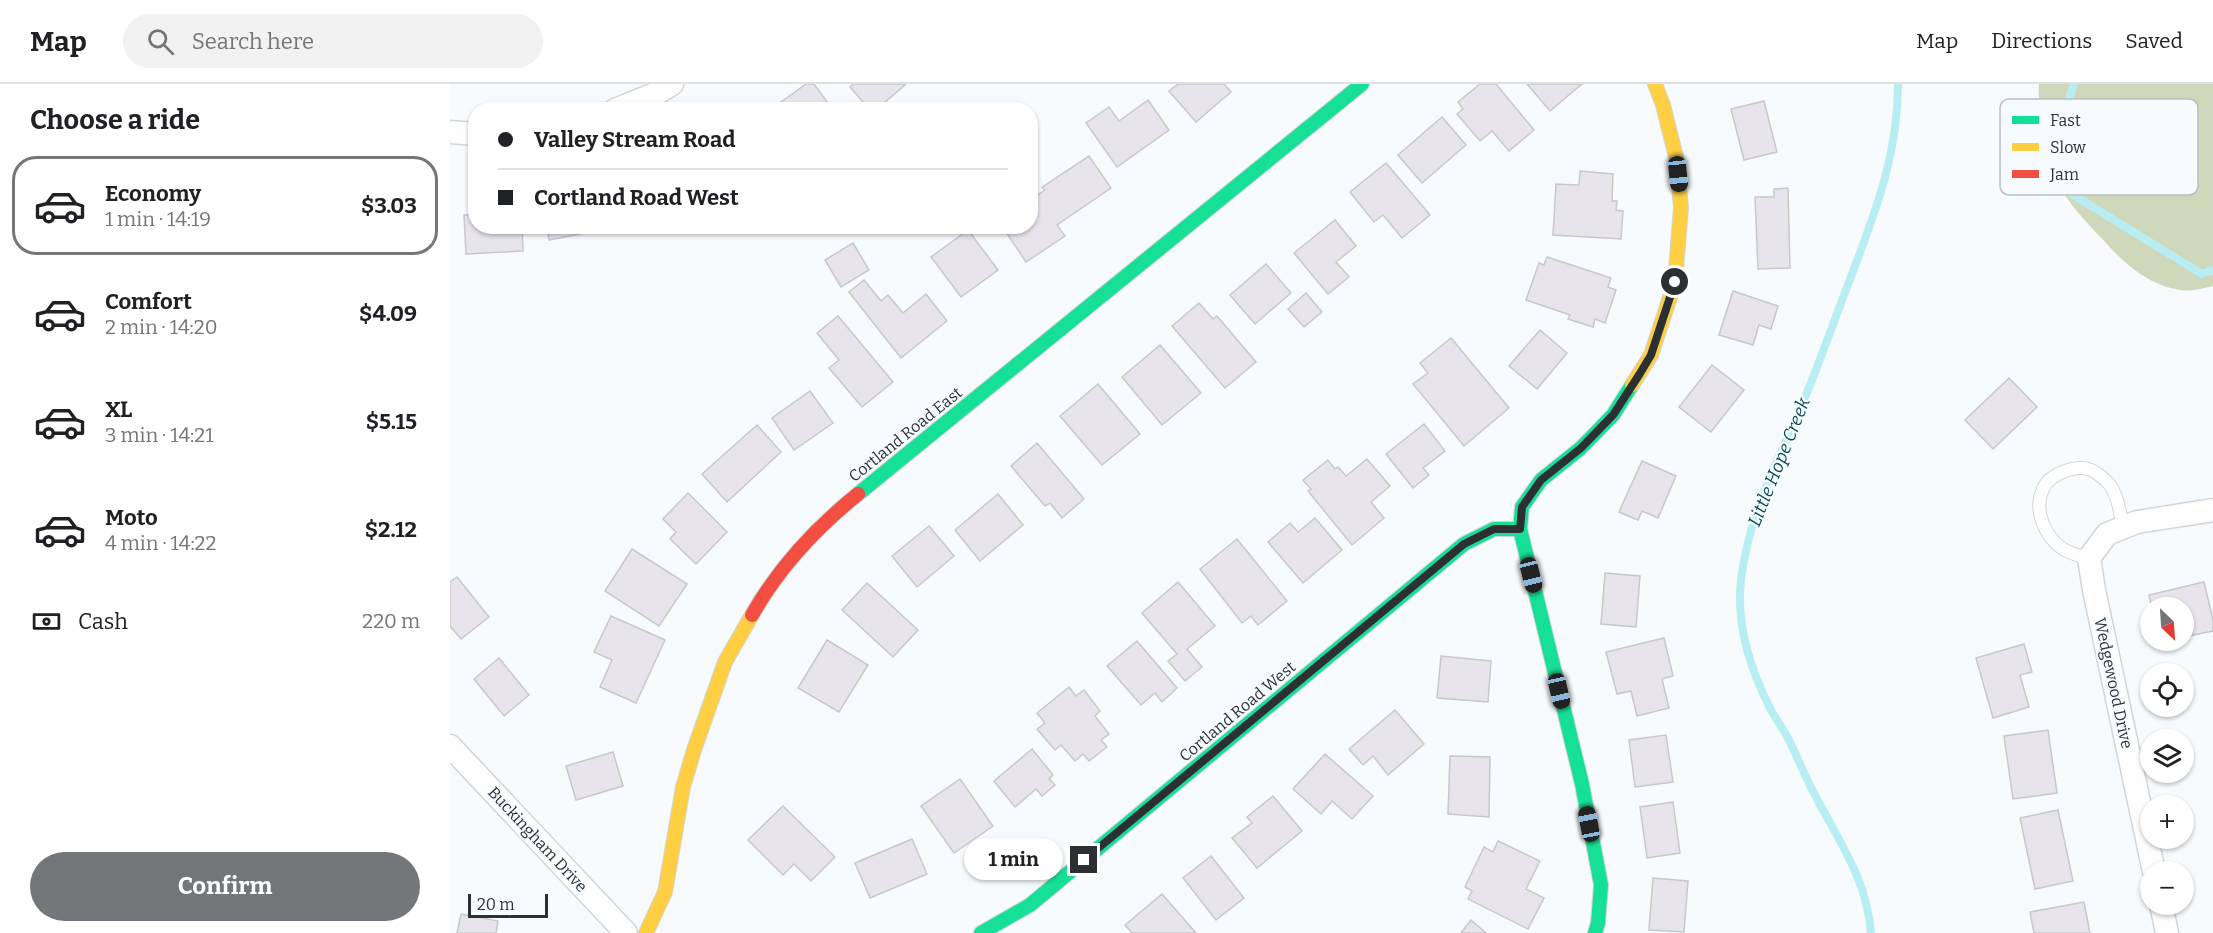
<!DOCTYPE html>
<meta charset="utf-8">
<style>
body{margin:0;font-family:Bitter,serif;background:#f2f2f2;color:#202124;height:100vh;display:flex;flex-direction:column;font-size:22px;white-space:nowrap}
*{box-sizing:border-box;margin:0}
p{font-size:20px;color:#757577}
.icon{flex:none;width:33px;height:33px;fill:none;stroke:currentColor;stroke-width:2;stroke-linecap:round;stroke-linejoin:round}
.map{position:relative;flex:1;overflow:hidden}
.sheet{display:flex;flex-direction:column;background:#fff;width:450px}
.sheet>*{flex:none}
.banner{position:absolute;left:18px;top:18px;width:570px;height:132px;border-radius:24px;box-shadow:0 2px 4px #0004;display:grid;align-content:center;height:132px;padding:0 30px;background:#fff}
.needle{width:39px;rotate:155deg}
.buttons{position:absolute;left:1690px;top:513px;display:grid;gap:12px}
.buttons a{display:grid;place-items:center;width:54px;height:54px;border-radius:50%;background:#fff;box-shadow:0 2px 4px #0004;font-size:30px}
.scale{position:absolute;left:18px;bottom:15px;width:80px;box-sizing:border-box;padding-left:6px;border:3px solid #2d3032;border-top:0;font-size:16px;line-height:21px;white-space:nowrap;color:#2d3032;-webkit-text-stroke:4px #f6fbff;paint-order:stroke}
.end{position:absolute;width:27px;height:27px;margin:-14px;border:8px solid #2d3032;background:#fff;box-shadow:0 0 0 3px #fff}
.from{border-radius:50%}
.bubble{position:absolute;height:42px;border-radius:21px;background:#fff;box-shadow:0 2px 4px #0004;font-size:20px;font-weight:700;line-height:42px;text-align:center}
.car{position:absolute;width:18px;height:36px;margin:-18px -9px;border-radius:8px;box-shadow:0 0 4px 2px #0007;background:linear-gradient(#222 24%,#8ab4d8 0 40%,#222 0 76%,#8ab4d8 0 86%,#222 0)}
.banner b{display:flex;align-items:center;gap:21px;height:57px;font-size:22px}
.banner b+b{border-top:2px solid #e0e0e0}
.banner i{width:15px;height:15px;background:#202124}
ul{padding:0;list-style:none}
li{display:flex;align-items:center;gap:18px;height:99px;margin:0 12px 9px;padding:0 18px;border:3px solid transparent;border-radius:24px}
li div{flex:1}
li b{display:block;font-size:22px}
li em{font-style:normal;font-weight:700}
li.selected{border-color:#747779}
li>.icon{width:54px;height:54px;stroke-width:1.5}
h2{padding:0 30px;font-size:27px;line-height:72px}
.pay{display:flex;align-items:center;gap:15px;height:66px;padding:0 30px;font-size:22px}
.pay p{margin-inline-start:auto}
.button{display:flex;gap:12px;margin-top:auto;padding:12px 30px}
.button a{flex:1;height:69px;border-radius:36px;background:#747779;color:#fff;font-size:24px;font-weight:700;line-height:69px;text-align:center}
header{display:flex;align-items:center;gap:36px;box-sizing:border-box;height:84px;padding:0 30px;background:#fff;border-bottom:2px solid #e0e0e0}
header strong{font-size:28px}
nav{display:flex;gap:33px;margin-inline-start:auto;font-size:21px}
.search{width:420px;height:54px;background:#f2f2f2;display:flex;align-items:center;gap:15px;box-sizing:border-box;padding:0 21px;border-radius:33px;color:#757577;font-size:22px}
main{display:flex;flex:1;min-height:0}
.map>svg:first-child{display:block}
.forest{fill:#cfd8bb}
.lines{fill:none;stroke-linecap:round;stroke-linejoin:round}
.stream{stroke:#b8eef3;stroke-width:8}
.building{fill:#e7e4ed;stroke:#c8c8cb;stroke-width:1.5}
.lane-casing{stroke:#d2d5d7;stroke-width:14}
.street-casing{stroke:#d2d5d7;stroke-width:25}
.fast-casing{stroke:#d2d5d7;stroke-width:16}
.slow-casing{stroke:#d2d5d7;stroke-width:16}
.jam-casing{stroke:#d2d5d7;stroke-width:16}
.lane{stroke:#fefeff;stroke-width:12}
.street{stroke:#fefeff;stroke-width:22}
.fast{stroke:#16e098;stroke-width:14}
.slow{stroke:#ffcf43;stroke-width:14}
.jam{stroke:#f24e42;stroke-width:14}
.route{stroke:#2d3032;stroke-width:8}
.labels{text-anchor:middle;stroke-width:4.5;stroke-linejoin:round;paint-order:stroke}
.street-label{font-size:16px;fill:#2d3032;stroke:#f6fbff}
.water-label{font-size:18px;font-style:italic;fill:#054c52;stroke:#f6fbff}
.key{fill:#f6fbff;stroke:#babec2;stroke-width:1.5}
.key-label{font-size:16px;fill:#2d3032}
</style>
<header>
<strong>Map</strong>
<div class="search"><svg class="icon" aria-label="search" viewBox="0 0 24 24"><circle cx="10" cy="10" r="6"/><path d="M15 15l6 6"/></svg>Search here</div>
<nav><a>Map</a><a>Directions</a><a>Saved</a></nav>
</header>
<main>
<section class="sheet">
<h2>Choose a ride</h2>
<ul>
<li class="selected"><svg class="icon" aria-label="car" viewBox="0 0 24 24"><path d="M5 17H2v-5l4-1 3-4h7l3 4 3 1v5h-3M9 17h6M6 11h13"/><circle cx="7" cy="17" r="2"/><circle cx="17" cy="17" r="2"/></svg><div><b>Economy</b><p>1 min · 14:19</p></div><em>$3.03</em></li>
<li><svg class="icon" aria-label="car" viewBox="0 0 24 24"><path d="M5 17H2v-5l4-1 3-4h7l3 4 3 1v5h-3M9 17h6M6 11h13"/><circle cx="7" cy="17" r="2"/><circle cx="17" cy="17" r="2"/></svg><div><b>Comfort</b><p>2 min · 14:20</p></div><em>$4.09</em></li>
<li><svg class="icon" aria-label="car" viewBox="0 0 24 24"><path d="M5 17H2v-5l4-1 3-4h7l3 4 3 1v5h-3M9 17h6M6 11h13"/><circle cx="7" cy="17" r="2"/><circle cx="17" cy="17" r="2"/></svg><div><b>XL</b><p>3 min · 14:21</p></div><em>$5.15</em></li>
<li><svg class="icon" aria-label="car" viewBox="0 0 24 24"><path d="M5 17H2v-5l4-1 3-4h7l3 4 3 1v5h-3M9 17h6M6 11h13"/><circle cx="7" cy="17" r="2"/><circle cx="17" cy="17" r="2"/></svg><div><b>Moto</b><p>4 min · 14:22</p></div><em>$2.12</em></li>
</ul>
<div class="pay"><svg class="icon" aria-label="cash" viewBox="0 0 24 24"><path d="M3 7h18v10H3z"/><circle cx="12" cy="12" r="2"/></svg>Cash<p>220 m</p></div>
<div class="button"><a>Confirm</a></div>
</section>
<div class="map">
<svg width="1763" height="849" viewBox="0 0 1763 849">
<rect width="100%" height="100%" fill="#f8fbfd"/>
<path class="forest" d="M1589 0H1763V202C1753 204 1741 208 1731 206 1700 202 1676 181 1656 159 1642 144 1628 130 1617 114 1596 84 1587 36 1589 0Z"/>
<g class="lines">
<g class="stream">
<path d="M1624 0 1618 18 1583 69 1612 104 1752 190 1763 186"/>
<path d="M1421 849C1417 797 1391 760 1367 715 1357 697 1349 677 1340 658 1334 645 1325 635 1319 622 1300 584 1286 539 1291 496 1299 429 1328 376 1354 316 1369 280 1382 242 1396 206 1422 136 1448 76 1448 0"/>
</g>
</g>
<g class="building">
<path d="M356 0H364L383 26H320Z"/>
<path d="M403 0H456L426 26H420L400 3Z"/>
<path d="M728 0H774L781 8 746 38 719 7Z"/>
<path d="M1030 0H1046L1084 46 1059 67 1042 47 1030 57 1007 30 1013 25 1008 18Z"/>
<path d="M1077 0H1132L1100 27Z"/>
<path d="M698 16 719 46 667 83 636 39 659 23 669 37Z"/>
<path d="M1314 17 1327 68 1294 76 1281 25Z"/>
<path d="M992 33 1016 61 972 99 948 71Z"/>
<path d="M639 72 661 104 607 141 615 152 576 178 552 142H580V116L595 106 592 103Z"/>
<path d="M936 79 980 131 952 154 933 131 924 138 900 108Z"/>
<path d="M1130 87 1163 90 1162 117H1167L1166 126 1173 127 1171 155 1103 151 1106 100 1129 101Z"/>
<path d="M1338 104 1340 184 1308 185 1305 113H1324V105Z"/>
<path d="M14 131H26V142H72L73 167 16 170Z"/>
<path d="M885 136 906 162 886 178 899 193 878 210 844 169Z"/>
<path d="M97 142H156V145L99 156Z"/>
<path d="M518 146 548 186 511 213 481 173Z"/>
<path d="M403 159 419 186 391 203 375 176Z"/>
<path d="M1097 173 1161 194 1158 203 1166 206 1155 239 1145 235 1143 243 1118 235 1120 231 1076 216 1089 179 1094 181Z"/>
<path d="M816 180 841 209 805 240 780 211Z"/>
<path d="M414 196 431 217 438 211 453 229 476 210 497 237 451 274 399 208Z"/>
<path d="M1283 207 1328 222 1321 245 1309 241 1303 261 1269 251Z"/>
<path d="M856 209 872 228 854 243 838 225Z"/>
<path d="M749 219 763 235 767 232 806 278 775 304 722 242Z"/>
<path d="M388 232 443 298 412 323 379 284 389 276 367 249Z"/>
<path d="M1090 246 1117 269 1087 305 1059 282Z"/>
<path d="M1001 254 1059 324 1014 362 963 300 978 289 970 279Z"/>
<path d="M710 261 751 309 712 341 672 293Z"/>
<path d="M1262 281 1294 306 1261 348 1229 323Z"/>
<path d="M1559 294 1587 323 1543 365 1515 336Z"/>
<path d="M648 300 690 350 652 381 610 332Z"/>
<path d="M360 307 383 339 344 366 322 334Z"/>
<path d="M974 340 995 367 973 384 979 391 963 404 936 370Z"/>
<path d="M307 341 331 368 277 418 252 390Z"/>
<path d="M587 359 634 415 612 434 600 419 595 422 561 382Z"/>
<path d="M917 375 940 402 921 418 934 434 902 461 858 407 861 405 853 396 878 376 885 385 888 383 896 392Z"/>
<path d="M1192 377 1226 392 1208 434 1192 427 1188 436 1169 428Z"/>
<path d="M238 409 277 448 246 480 220 455 226 448 213 435Z"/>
<path d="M548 410 573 441 530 477 505 446Z"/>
<path d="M865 434 892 466 853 499 818 458 840 439 848 448Z"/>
<path d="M479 442 504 472 467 503 442 472Z"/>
<path d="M787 455 837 517 808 541 801 532 792 539 750 485Z"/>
<path d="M182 465 237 500 209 542 155 507Z"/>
<path d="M1155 489 1190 492 1186 543 1151 540Z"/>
<path d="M7 493 39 533 11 555 0 542V498Z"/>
<path d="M728 498 765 542 737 565 752 583 735 597 718 577 727 570 692 529Z"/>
<path d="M1754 498 1763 536V547L1734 553V524H1702L1699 511Z"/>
<path d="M417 499 468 546 443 573 392 526Z"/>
<path d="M161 532 215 556 186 619 150 603 162 576 144 568Z"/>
<path d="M1214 554 1223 592 1212 595 1219 624 1187 632 1181 607 1167 610 1156 568Z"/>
<path d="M377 556 418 581 389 628 348 604Z"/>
<path d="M687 557 727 604 712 618 705 609 691 621 657 582Z"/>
<path d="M1574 560 1582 588 1570 591 1579 623 1543 634 1526 574Z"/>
<path d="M991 572 1041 577 1038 618 987 614Z"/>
<path d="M49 574 79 611 54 632 24 595Z"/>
<path d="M619 603 626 612 634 606 650 627 645 632 659 650 651 656 657 663 639 677 633 670 625 677 611 661 605 666 587 645 595 639 587 629Z"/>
<path d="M945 626 974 660 938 691 923 672 913 681 899 665Z"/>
<path d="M1598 646 1607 709 1563 715 1554 652Z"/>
<path d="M1216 651 1223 698 1185 703 1179 656Z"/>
<path d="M582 665 603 691 599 695 605 701 592 712 586 705 565 723 544 697Z"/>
<path d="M163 668 173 702 126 716 116 682Z"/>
<path d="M875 670 923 712 902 735 882 717 871 730 843 705Z"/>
<path d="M1000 672 1040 673 1039 733 998 730Z"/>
<path d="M510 695 543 742 504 769 471 722Z"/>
<path d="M823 712 852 747 807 784 782 754 802 739 797 733Z"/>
<path d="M1223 718 1230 769 1197 774 1190 723Z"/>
<path d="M333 722 385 773 361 797 344 780 333 791 298 756Z"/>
<path d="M1608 726 1623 797 1585 805 1570 734Z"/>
<path d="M462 755 477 790 420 814 405 779Z"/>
<path d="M1048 757 1090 777 1076 805 1094 814 1078 845 1018 815 1022 807 1015 803 1034 763 1043 768Z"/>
<path d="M761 772 794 814 766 836 733 794Z"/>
<path d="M1203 794 1238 797 1234 848 1199 846Z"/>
<path d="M712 810 746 849H682L675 841Z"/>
<path d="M1634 818 1640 849H1584L1580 828Z"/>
<path d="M11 830 48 837 46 849H7Z"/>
<path d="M1021 836 1036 849H1011Z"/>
</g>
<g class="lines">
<defs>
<path id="lane" d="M1639 474C1632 472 1620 470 1613 465 1595 453 1583 426 1593 405 1599 390 1626 380 1641 386 1646 388 1655 395 1659 400 1668 411 1670 429 1673 443"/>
<g id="street">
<path d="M165 26 207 9 222 0"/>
<path d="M0 48 26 50"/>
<path d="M0 662 176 849"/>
<path d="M1704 788 1644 506 1639 474 1657 450 1687 438 1763 426"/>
<path d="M1711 820 1717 849"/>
</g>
<g id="fast">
<path d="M408 410 912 0"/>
<path d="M531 849 580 821 1014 460 1044 445H1070"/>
<path d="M1145 849 1148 839 1151 801 1132 700 1070 445 1072 423 1091 396 1131 364 1163 331 1182 301"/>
</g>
<g id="slow">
<path d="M1182 301 1201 271 1225 198 1231 123 1226 73 1213 21 1205 0"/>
<path d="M196 849 215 808 233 703 244 666 275 578 302 531"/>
</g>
<path id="jam" d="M302 531C328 485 367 443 408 410"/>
</defs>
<use href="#lane" class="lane-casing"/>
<use href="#street" class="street-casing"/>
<use href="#fast" class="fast-casing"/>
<use href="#slow" class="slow-casing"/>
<use href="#jam" class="jam-casing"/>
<use href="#lane" class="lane"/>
<use href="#street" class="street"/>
<use href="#fast" class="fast"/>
<use href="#slow" class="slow"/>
<use href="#jam" class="jam"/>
</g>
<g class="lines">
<path class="route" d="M634 776 1014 460 1044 445H1070L1072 423 1091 396 1131 364 1163 331 1189 291 1201 271 1225 198"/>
</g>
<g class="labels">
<g class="street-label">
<text transform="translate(455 350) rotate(-39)" y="6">Cortland Road East</text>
<text transform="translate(1664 599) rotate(78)" y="6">Wedgewood Drive</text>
<text transform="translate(787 627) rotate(-40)" y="6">Cortland Road West</text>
<text transform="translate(88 755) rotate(47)" y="6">Buckingham Drive</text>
</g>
<g class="water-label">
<text transform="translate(1329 378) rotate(-68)" y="6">Little Hope Creek</text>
</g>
</g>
<rect x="1550" y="15" width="198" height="96" rx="9" class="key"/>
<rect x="1562" y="32" width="27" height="8" fill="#16e098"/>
<rect x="1562" y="59" width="27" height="8" fill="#ffcf43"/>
<rect x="1562" y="86" width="27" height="8" fill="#f24e42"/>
<g class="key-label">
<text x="1600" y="42">Fast</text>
<text x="1600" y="69">Slow</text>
<text x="1600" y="96">Jam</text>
</g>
</svg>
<div class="buttons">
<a><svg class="needle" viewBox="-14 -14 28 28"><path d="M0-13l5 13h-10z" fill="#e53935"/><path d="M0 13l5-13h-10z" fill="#757577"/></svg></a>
<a><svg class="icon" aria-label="locate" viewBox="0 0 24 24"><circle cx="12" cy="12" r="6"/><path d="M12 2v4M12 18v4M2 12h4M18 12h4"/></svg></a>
<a><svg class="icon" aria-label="layers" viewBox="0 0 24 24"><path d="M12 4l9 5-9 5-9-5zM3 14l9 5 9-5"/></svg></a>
<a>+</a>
<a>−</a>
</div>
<div class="scale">20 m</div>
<i class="end from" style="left:1225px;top:198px"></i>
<i class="end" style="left:634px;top:776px"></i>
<div class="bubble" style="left:514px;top:754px;width:99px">1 min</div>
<i class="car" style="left:1228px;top:90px;rotate:174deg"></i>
<i class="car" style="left:1081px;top:491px;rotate:166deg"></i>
<i class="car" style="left:1109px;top:607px;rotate:167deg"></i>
<i class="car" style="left:1139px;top:740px;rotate:349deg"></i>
<div class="banner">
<b><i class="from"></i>Valley Stream Road</b>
<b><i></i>Cortland Road West</b>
</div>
</div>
</main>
